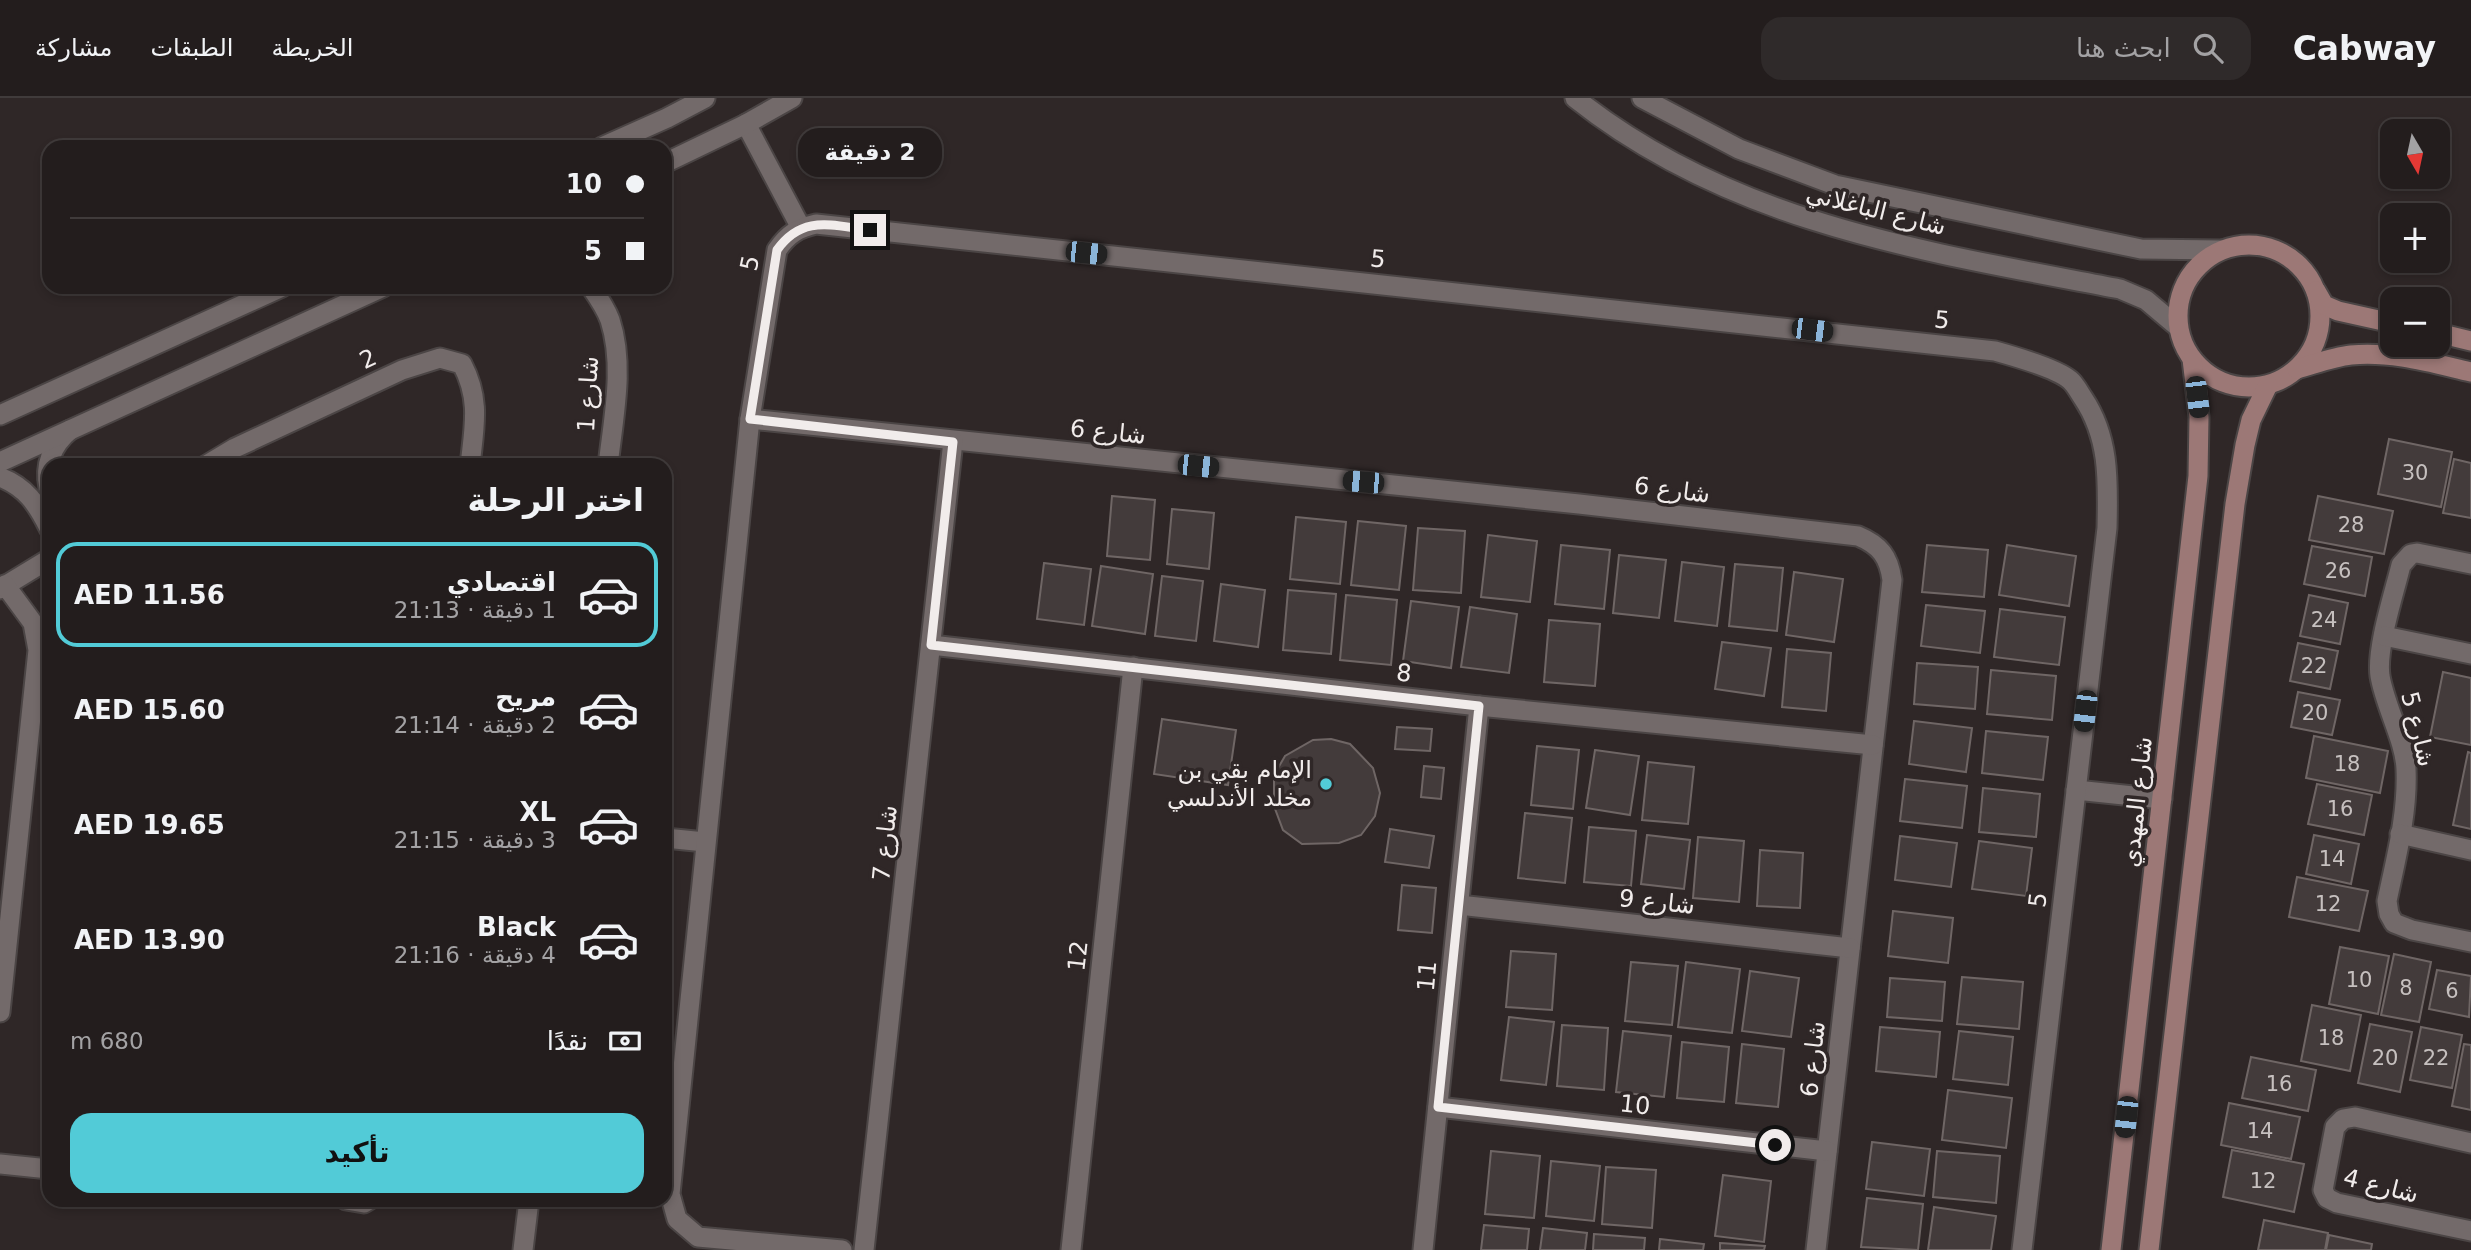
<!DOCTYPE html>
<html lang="ar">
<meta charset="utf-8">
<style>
body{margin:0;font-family:"DejaVu Sans",Cairo,sans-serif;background:#2f2a2a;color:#f1f3f6;direction:rtl;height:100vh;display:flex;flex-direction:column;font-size:26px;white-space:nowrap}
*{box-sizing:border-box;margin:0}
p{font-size:23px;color:#a3a2a4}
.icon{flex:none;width:38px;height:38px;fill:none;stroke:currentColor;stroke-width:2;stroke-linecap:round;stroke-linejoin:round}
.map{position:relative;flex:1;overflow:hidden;direction:ltr}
.side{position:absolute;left:42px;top:360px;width:630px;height:749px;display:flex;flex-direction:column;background:#231d1d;border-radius:21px;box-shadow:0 4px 10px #0003,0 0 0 2px #403b3b;direction:rtl}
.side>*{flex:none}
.top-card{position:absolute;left:42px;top:42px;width:630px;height:154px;border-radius:21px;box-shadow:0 4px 10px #0003,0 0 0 2px #403b3b;direction:rtl;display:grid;align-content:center;height:154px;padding:0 28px;background:#231d1d}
.needle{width:46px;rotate:171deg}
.buttons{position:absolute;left:2380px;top:21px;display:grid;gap:14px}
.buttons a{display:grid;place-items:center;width:70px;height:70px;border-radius:14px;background:#231d1d;box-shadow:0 4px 10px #0003,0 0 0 2px #403b3b;font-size:35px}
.end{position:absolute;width:32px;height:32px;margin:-16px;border:9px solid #f1eceb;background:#111;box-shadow:0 0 0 4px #111}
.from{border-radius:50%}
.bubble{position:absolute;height:49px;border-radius:21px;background:#231d1d;box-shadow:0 4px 10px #0003,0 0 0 2px #403b3b;font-size:23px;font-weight:700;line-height:49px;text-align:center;direction:rtl}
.car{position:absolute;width:21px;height:42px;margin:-21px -10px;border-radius:9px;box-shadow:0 0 5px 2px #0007;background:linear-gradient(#222 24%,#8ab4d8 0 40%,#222 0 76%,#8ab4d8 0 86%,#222 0)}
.top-card b{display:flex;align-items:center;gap:24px;height:66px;font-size:26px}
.top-card b+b{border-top:2px solid #403b3b}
.top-card i{width:18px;height:18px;background:#f1f3f6}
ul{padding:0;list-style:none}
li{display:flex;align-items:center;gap:21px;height:105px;margin:0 14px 10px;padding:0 14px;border:4px solid transparent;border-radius:21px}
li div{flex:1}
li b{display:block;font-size:26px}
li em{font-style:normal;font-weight:700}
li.active{border-color:#52cbd7}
li>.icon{width:63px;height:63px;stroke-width:1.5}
h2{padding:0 28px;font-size:32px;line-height:84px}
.pay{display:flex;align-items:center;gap:18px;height:77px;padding:0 28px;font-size:26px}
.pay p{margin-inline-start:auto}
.cta{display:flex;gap:14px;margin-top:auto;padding:14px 28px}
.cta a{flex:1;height:80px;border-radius:21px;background:#52cbd7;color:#111;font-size:28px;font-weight:700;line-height:80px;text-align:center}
header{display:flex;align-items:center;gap:42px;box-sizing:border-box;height:98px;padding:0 35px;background:#231d1d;border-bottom:2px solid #403b3b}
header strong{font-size:33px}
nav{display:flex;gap:38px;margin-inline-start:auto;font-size:24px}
.search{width:490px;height:63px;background:#2f2a2a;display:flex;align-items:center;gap:18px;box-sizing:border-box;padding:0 24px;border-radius:21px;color:#a3a2a4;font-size:26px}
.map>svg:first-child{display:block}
.building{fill:#433b3b;stroke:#6f6665;stroke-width:2}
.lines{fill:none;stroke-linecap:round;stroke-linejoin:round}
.minor-casing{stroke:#4b4545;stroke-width:23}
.tertiary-casing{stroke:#4b4545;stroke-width:23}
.secondary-casing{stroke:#4b4545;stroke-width:23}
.minor{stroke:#736a6a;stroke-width:19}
.tertiary{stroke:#736a6a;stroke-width:19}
.secondary{stroke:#9c7876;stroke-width:19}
.route{stroke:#f1eceb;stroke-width:9}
.poi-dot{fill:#52cbd7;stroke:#2f2727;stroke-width:2.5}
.labels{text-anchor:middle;stroke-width:7;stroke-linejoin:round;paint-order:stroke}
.number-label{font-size:21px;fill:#c6c0bf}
.street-label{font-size:24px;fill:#f1eceb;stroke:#2f2727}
.poi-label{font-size:24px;fill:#f1eceb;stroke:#2f2727;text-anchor:end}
</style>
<header>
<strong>Cabway</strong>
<div class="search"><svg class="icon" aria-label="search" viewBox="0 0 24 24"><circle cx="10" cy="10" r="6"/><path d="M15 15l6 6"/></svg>ابحث هنا</div>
<nav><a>الخريطة</a><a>الطبقات</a><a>مشاركة</a></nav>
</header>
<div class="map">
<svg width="2471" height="1152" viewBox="0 0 2471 1152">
<rect width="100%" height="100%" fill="#2f2727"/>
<g class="building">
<path d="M2389 341 2452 354 2441 409 2378 396Z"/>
<path d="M2454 361 2471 365V420L2443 415Z"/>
<path d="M1112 398 1155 402 1150 462 1107 458Z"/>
<path d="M2318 398 2393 413 2384 456 2309 442Z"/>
<path d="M1172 411 1214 415 1209 471 1167 466Z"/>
<path d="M1296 419 1346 424 1340 486 1290 481Z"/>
<path d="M1358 423 1406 428 1399 492 1351 487Z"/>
<path d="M1418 430 1465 433 1461 495 1413 492Z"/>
<path d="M1488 437 1537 443 1530 504 1481 499Z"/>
<path d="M1561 447 1610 452 1604 511 1555 506Z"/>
<path d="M1927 447 1988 452 1984 499 1922 494Z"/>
<path d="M2007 447 2076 458 2069 508 1999 497Z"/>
<path d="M2312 448 2372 459 2365 498 2304 486Z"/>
<path d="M1619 457 1666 462 1659 520 1613 515Z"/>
<path d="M1682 464 1724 469 1717 528 1675 523Z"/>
<path d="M1044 465 1091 471 1084 527 1037 521Z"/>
<path d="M1735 466 1783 470 1777 533 1729 528Z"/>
<path d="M1101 468 1153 476 1145 536 1092 528Z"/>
<path d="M1794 474 1843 481 1834 544 1786 537Z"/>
<path d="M1162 478 1203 483 1196 543 1155 538Z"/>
<path d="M1221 486 1265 492 1258 549 1214 543Z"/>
<path d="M1288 492 1336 496 1331 556 1283 552Z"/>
<path d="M1346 497 1397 502 1391 567 1340 562Z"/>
<path d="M2309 497 2348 505 2340 546 2300 538Z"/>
<path d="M1411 503 1459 509 1451 570 1403 563Z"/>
<path d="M1926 507 1985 513 1980 555 1921 548Z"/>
<path d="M1470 509 1517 516 1509 575 1461 569Z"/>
<path d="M2000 511 2065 519 2059 567 1994 559Z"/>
<path d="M1549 522 1600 526 1595 588 1544 584Z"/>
<path d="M1722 544 1771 550 1764 598 1715 591Z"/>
<path d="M2298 545 2338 553 2330 591 2290 583Z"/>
<path d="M1787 551 1831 555 1826 613 1782 609Z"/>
<path d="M1917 565 1978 569 1975 611 1914 606Z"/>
<path d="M1991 572 2056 578 2052 622 1987 616Z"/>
<path d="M2443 574 2471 580V647L2430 639Z"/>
<path d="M2298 594 2340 602 2332 637 2291 629Z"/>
<path d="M1162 621 1236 632 1228 687 1154 676Z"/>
<path d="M1914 623 1972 630 1966 674 1909 666Z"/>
<path d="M1397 629 1432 631 1430 653 1395 651Z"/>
<path d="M1986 633 2048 639 2043 682 1982 675Z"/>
<path d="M2314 638 2388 653 2380 695 2306 680Z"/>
<path d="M1331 641 1350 646 1373 670 1380 695 1375 718 1361 737 1339 745 1302 746 1283 732 1274 708V677L1285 658 1313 642Z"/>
<path d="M1537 648 1579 652 1573 711 1531 707Z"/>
<path d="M1595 652 1639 658 1630 717 1586 710Z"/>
<path d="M2468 654 2471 655V731L2453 727Z"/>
<path d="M1648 664 1694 669 1688 726 1642 722Z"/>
<path d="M1424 668 1444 670 1441 701 1421 699Z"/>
<path d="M1905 681 1967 688 1962 730 1900 723Z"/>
<path d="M2317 686 2372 697 2364 737 2308 726Z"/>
<path d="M1983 690 2040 696 2036 739 1979 734Z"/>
<path d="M1525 715 1572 720 1565 785 1518 780Z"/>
<path d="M1589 729 1636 733 1631 788 1584 784Z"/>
<path d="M1390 731 1434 738 1429 770 1385 764Z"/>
<path d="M1647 737 1690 742 1684 791 1641 786Z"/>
<path d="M2314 737 2359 746 2351 786 2306 776Z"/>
<path d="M1900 738 1957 745 1951 789 1895 782Z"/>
<path d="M1698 739 1744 743 1739 804 1693 800Z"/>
<path d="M1979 743 2032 750 2026 798 1972 791Z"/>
<path d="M1760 752 1803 755 1800 810 1757 808Z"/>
<path d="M2297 779 2368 793 2359 833 2289 819Z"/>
<path d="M1402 787 1436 790 1432 835 1398 832Z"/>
<path d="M1893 813 1953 820 1948 865 1888 858Z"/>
<path d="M2340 849 2389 858 2378 916 2329 906Z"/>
<path d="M1511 853 1556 856 1552 912 1506 909Z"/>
<path d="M2394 856 2431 864 2419 924 2381 917Z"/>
<path d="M1631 864 1678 868 1672 927 1625 923Z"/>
<path d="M1686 864 1740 871 1732 935 1678 929Z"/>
<path d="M2437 872 2471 878 2469 919 2429 911Z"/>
<path d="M1750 873 1799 880 1791 939 1742 933Z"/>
<path d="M1962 879 2023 884 2019 931 1957 926Z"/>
<path d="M1890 880 1945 884 1942 923 1887 919Z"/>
<path d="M2312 907 2361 917 2350 973 2301 963Z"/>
<path d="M1509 919 1554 924 1546 987 1501 982Z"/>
<path d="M2370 926 2412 934 2400 994 2358 985Z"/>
<path d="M1562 927 1608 930 1604 992 1557 988Z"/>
<path d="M1880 929 1940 934 1936 979 1876 973Z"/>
<path d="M2421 929 2462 937 2452 990 2410 982Z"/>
<path d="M1623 933 1671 938 1664 999 1616 994Z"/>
<path d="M1959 933 2013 939 2008 987 1953 981Z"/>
<path d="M1682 944 1729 949 1724 1004 1677 1000Z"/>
<path d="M1742 946 1784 951 1778 1009 1736 1005Z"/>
<path d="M2464 946 2471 947V1012L2452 1008Z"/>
<path d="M2251 959 2316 972 2308 1013 2242 1000Z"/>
<path d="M1948 992 2012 1000 2006 1050 1942 1042Z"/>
<path d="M2229 1005 2300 1019 2291 1061 2221 1047Z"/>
<path d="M1872 1044 1930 1051 1924 1098 1866 1091Z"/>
<path d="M2232 1052 2304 1066 2294 1114 2223 1099Z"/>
<path d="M1491 1053 1540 1058 1534 1120 1485 1116Z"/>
<path d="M1937 1053 2000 1058 1996 1105 1933 1099Z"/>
<path d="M1551 1063 1600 1068 1594 1123 1546 1118Z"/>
<path d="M1606 1069 1656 1072 1652 1130 1602 1126Z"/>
<path d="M1723 1077 1771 1083 1764 1144 1715 1138Z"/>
<path d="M1867 1100 1923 1106 1918 1152 1861 1149Z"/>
<path d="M1934 1109 1996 1118 1991 1152H1928Z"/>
<path d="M2264 1122 2328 1135 2325 1152H2258Z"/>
<path d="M1484 1127 1529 1131 1527 1152H1481Z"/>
<path d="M1543 1130 1587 1135 1585 1152H1540Z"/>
<path d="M1594 1136 1645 1140 1644 1152H1593Z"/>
<path d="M2329 1137 2372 1146 2371 1152H2326Z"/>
<path d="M1660 1141 1704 1146 1703 1152H1659Z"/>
<path d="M1720 1145 1765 1148 1764 1152H1720Z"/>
</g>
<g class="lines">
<defs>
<g id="minor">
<path d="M746 26 801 130"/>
<path d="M591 189C598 199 606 211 610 222 625 268 613 321 608 368"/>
<path d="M750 321 1579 406 1858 438C1880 447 1889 459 1892 482L1816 1152"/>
<path d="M205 368 235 350 402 272 440 260 462 266C481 302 474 329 470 368"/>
<path d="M0 379C26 389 37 406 49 430"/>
<path d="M49 390C44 367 52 347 70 332"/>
<path d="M2471 466 2417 455 2411 456 2401 467C2394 496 2376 550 2380 578 2385 608 2405 643 2406 671 2408 715 2396 760 2387 803L2389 816 2394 825 2412 832 2471 844"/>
<path d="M0 491 49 461"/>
<path d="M2384 538 2471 556"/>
<path d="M931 547 1479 608 1873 647"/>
<path d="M2076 692 2162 701"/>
<path d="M2400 736 2471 752"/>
<path d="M665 740 705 744"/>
<path d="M1459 807 1850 850"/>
<path d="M0 914 38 552 33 525 5 487"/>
<path d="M1438 1009 1827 1053"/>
<path d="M2471 1045 2355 1019 2343 1021 2335 1029 2323 1092 2327 1100 2337 1105 2471 1133"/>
<path d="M0 1066 49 1071"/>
<path d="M346 1102 364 1105 369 1102"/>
<path d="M523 1152 529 1102"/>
<path d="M842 1152 698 1139 677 1121 670 1096 750 321 777 152C788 136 798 130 816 126L1995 253C2013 258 2056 270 2070 282 2075 286 2079 294 2083 300 2110 340 2108 384 2107 430L2022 1152"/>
<path d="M864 1152 953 343"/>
<path d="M1071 1152 1133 569"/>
<path d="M1423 1152 1479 608"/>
</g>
<g id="tertiary">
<path d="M1575 0C1733 126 1928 154 2120 191L2146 202 2178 229"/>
<path d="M1642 0 1739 51 1835 87 2141 151 2221 152"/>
<path d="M602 49 667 20 705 0"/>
<path d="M665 65 746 26 792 0"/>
<path d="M0 317 282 189"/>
<path d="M0 364 383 189"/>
</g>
<g id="secondary">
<circle cx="2249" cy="218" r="71"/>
<path d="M2316 193 2324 207 2338 213 2392 225"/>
<path d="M2438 235 2471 243"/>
<path d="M2297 271C2315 266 2333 259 2351 257 2392 253 2432 265 2471 274"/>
<path d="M2111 1152 2198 378 2199 319 2192 261"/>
<path d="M2149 1152 2235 406 2245 347 2251 322 2268 287"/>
</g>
</defs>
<use href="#minor" class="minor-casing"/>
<use href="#tertiary" class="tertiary-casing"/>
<use href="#secondary" class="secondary-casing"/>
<use href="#minor" class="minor"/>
<use href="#tertiary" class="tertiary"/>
<use href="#secondary" class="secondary"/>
</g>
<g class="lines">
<path class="route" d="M870 132C832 128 803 116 777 152L750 321 953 344 931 547 1479 608 1438 1009 1775 1047"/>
</g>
<circle class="poi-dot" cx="1326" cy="686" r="7"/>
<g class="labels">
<g class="number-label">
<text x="2415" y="382">30</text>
<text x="2351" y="434">28</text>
<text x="2338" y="480">26</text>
<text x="2324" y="529">24</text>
<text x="2314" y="575">22</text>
<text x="2315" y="622">20</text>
<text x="2347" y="673">18</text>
<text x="2340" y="718">16</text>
<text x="2332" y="768">14</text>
<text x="2328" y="813">12</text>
<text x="2359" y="889">10</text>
<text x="2406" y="897">8</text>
<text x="2452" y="900">6</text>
<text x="2331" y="947">18</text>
<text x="2385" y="967">20</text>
<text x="2436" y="967">22</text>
<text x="2279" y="993">16</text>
<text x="2260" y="1040">14</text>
<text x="2263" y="1090">12</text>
</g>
<g class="street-label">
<text transform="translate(1876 112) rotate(14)" y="8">شارع الباغلاني</text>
<text transform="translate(1378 161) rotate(6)" y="8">5</text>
<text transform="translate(750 165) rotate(-78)" y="8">5</text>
<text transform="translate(1942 222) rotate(6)" y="8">5</text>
<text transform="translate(368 261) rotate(-25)" y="8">2</text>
<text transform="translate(588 296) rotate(-87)" y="8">شارع 1</text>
<text transform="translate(1108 334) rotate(6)" y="8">شارع 6</text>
<text transform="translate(1672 392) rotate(7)" y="8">شارع 6</text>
<text transform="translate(1404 575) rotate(6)" y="8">8</text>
<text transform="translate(2418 631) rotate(76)" y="8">شارع 5</text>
<text transform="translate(2137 704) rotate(-84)" y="8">شارع المهدي</text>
<text transform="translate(885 745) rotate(-84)" y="8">شارع 7</text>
<text transform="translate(2038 802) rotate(-83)" y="8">5</text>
<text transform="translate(1657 804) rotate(6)" y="8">شارع 9</text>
<text transform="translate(1078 858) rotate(-84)" y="8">12</text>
<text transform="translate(1427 878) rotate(-85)" y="8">11</text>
<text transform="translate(1813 961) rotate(-84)" y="8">شارع 6</text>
<text transform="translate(1635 1007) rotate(6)" y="8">10</text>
<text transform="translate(2381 1088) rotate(14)" y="8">شارع 4</text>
</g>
<g class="poi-label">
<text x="1312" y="680">الإمام بقي بن<tspan x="1312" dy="28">مخلد الأندلسي</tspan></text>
</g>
</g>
</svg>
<div class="buttons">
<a><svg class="needle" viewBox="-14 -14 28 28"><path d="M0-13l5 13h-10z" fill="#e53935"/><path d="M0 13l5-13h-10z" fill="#a3a2a4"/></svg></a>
<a>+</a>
<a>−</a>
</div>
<i class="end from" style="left:1775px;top:1047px"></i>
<i class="end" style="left:870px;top:132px"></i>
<div class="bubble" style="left:798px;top:30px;width:144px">2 دقيقة</div>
<i class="car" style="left:1086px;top:155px;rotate:96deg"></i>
<i class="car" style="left:1812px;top:232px;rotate:97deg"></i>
<i class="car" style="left:2197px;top:299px;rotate:173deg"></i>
<i class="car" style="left:1198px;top:368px;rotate:96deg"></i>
<i class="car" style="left:1363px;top:384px;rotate:275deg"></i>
<i class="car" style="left:2085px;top:613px;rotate:187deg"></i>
<i class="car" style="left:2126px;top:1019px;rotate:186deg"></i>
<div class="top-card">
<b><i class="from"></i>10</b>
<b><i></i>5</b>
</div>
<section class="side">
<h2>اختر الرحلة</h2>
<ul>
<li class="active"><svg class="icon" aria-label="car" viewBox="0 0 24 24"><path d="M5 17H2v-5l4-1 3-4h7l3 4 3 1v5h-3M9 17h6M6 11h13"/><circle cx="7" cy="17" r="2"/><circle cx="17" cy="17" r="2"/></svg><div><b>اقتصادي</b><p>1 دقيقة · 21:13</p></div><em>AED 11.56</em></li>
<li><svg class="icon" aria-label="car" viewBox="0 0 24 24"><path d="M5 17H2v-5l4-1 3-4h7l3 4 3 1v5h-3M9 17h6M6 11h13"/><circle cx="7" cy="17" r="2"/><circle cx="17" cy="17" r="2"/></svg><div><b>مريح</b><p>2 دقيقة · 21:14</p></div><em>AED 15.60</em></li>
<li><svg class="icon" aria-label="car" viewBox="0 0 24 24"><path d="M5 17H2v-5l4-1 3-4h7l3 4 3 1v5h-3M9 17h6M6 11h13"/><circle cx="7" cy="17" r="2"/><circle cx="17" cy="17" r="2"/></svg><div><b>XL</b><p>3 دقيقة · 21:15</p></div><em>AED 19.65</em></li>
<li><svg class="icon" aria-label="car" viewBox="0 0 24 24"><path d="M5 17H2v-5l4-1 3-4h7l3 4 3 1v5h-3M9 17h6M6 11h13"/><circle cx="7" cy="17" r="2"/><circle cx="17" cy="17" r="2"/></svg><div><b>Black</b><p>4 دقيقة · 21:16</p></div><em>AED 13.90</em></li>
</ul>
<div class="pay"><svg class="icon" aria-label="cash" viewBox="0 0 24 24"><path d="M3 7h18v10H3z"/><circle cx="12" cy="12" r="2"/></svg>نقدًا<p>680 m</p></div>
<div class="cta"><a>تأكيد</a></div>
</section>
</div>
